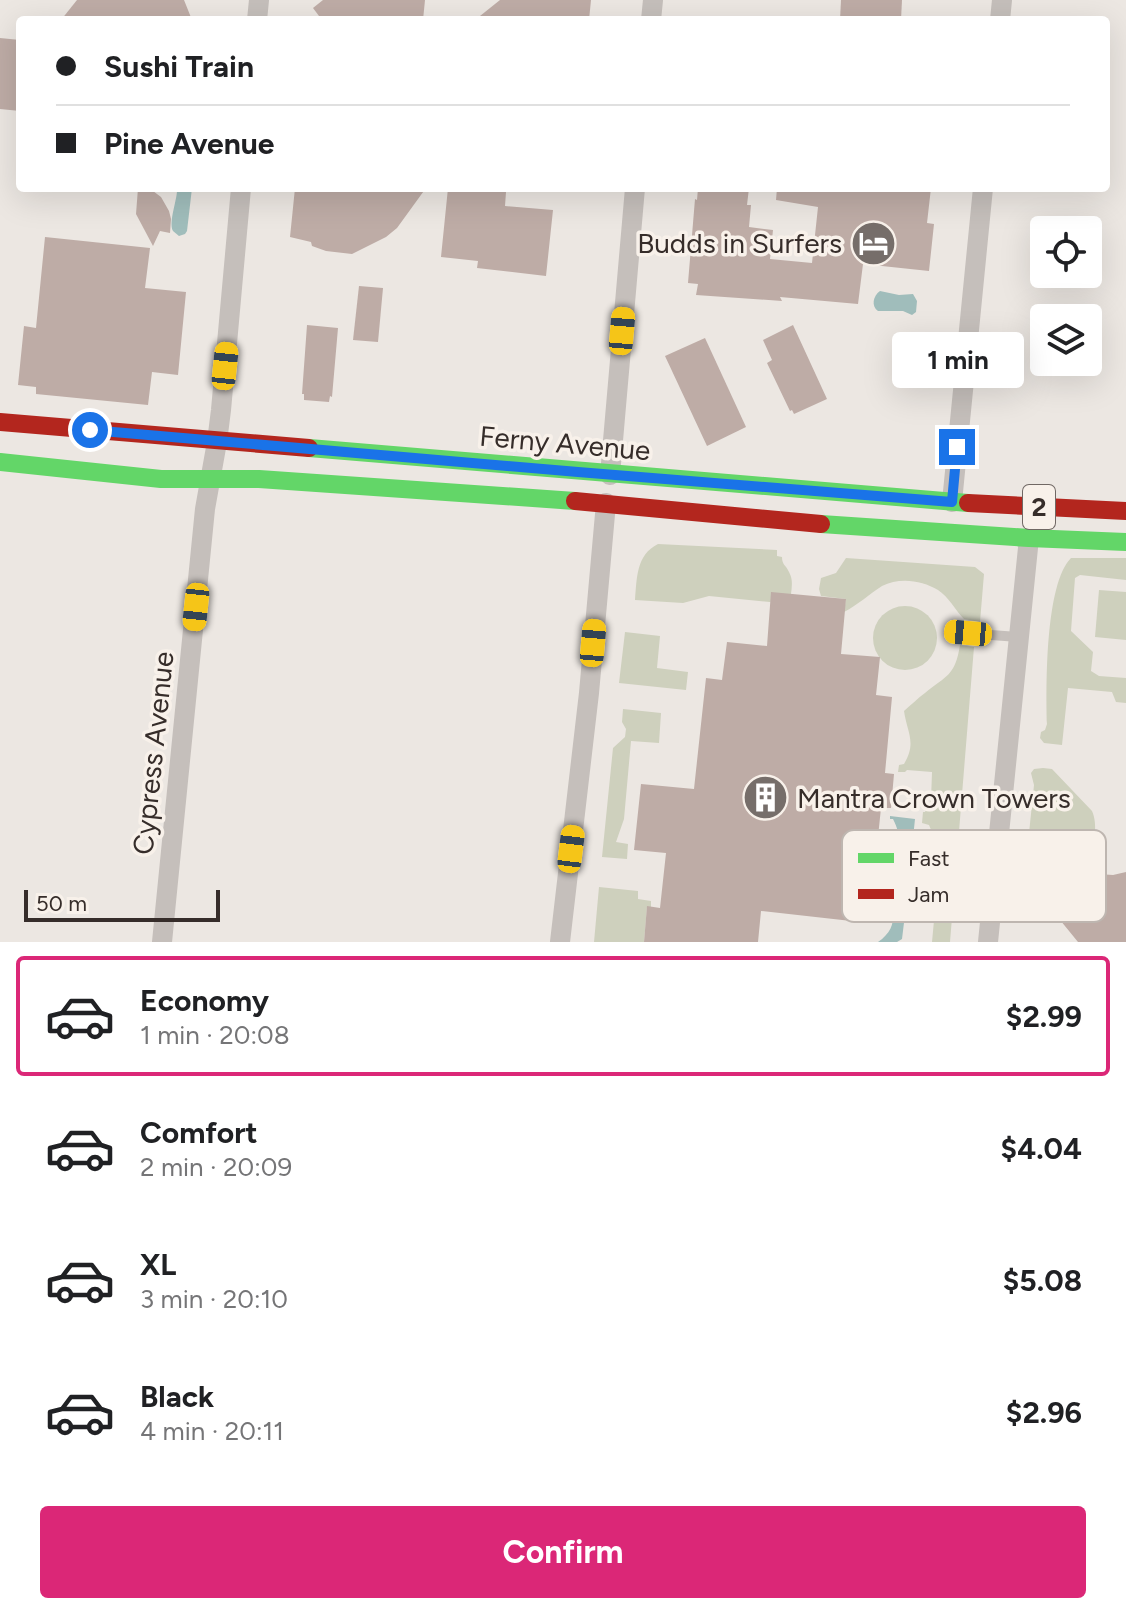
<!DOCTYPE html>
<meta charset="utf-8">
<style>
body{margin:0;font-family:Figtree,sans-serif;background:#f2f2f2;color:#202124;height:100vh;display:flex;flex-direction:column;font-size:30px;white-space:nowrap}
*{box-sizing:border-box;margin:0}
p{font-size:26px;color:#757577}
.icon{flex:none;width:44px;height:44px;fill:none;stroke:currentColor;stroke-width:2;stroke-linecap:round;stroke-linejoin:round}
.map{position:relative;height:942px;overflow:hidden}
.side{display:flex;flex-direction:column;background:#fff;flex:1}
.side>*{flex:none}
.top-card{position:absolute;left:16px;top:16px;width:1094px;height:176px;border-radius:8px;box-shadow:0 8px 32px #0002;display:grid;align-content:center;height:176px;padding:0 40px;background:#fff}
.buttons{position:absolute;left:1030px;top:216px;display:grid;gap:16px}
.buttons a{display:grid;place-items:center;width:72px;height:72px;border-radius:8px;background:#fff;box-shadow:0 8px 32px #0002;font-size:40px}
.scale{position:absolute;left:24px;bottom:20px;width:196px;box-sizing:border-box;padding-left:8px;border:4px solid #362d2a;border-top:0;font-size:22px;line-height:28px;white-space:nowrap;color:#362d2a;-webkit-text-stroke:6px #f8f1ea;paint-order:stroke}
.end{position:absolute;width:36px;height:36px;margin:-18px;border:10px solid #1a73e8;background:#fff;box-shadow:0 0 0 4px #fff}
.from{border-radius:50%}
.bubble{position:absolute;height:56px;border-radius:8px;background:#fff;box-shadow:0 8px 32px #0002;font-size:26px;font-weight:700;line-height:56px;text-align:center}
.car{position:absolute;width:24px;height:48px;margin:-24px -12px;border-radius:10px;box-shadow:0 0 6px 2px #0007;background:linear-gradient(#f5c518 24%,#345 0 40%,#f5c518 0 76%,#345 0 86%,#f5c518 0)}
.top-card b{display:flex;align-items:center;gap:28px;height:76px;font-size:30px}
.top-card b+b{border-top:2px solid #e0e0e0}
.top-card i{width:20px;height:20px;background:#202124}
ul{padding:14px 0 0;list-style:none}
li{display:flex;align-items:center;gap:24px;height:120px;margin:0 16px 12px;padding:0 24px;border:4px solid transparent;border-radius:8px}
li div{flex:1}
li b{display:block;font-size:30px}
li em{font-style:normal;font-weight:700}
li.on{border-color:#db2777}
li>.icon{width:72px;height:72px;stroke-width:1.5}
.primary-button{display:flex;gap:16px;margin-top:auto;padding:16px 40px}
.primary-button a{flex:1;height:92px;border-radius:8px;background:#db2777;color:#fff;font-size:32px;font-weight:700;line-height:92px;text-align:center}
.map>svg:first-child{display:block}
.green{fill:#ced0bd}
.water{fill:#a0bdbb}
.building{fill:#beaca6}
.lines{fill:none;stroke-linecap:round;stroke-linejoin:round}
.lane{stroke:#c5bfbb;stroke-width:10}
.street{stroke:#c5bfbb;stroke-width:20}
.fast{stroke:#63d668;stroke-width:18}
.jam{stroke:#b3261e;stroke-width:18}
.route{stroke:#1a73e8;stroke-width:10}
.labels{text-anchor:middle;stroke-width:7;stroke-linejoin:round;paint-order:stroke}
.shield{fill:#f8f1ea;stroke:#706864;stroke-width:2}
.shield-label{font-size:26px;font-weight:bold;fill:#362d2a}
.poi-label{font-size:28px;fill:#362d2a;stroke:#f8f1ea;text-anchor:end}
.street-label{font-size:28px;fill:#362d2a;stroke:#f8f1ea}
.key{fill:#f8f1ea;stroke:#beb6b0;stroke-width:2}
.key-label{font-size:22px;fill:#362d2a}
</style>
<div class="map">
<svg width="1126" height="942" viewBox="0 0 1126 942">
<rect width="100%" height="100%" fill="#ece7e2"/>
<g class="green">
<path d="M658 544 777 550V556L782 557C782 565 786 565 789 572 793 579 792 586 791 594L770 602 709 596 683 603 635 600C637 578 636 555 658 544Z"/>
<path d="M846 558 975 567 984 574 980 622 964 619C955 610 949 597 938 590 922 580 899 577 882 586 869 594 858 605 844 612L846 599 821 596 819 589 821 578 836 573Z"/>
<path d="M1071 558H1126V580L1080 575 1075 578 1071 631 1093 652 1091 671 1099 676 1126 678V703L1116 702 1112 692 1068 688 1062 745 1044 743 1040 738 1041 732 1045 730 1047 724C1046 687 1045 584 1071 558Z"/>
<path d="M1099 590 1126 592V640L1095 637Z"/>
<circle cx="905" cy="638" r="32"/>
<path d="M625 632 660 636 657 668 688 672 686 690 619 683Z"/>
<path d="M960 645 974 647 950 942H932L936 899 931 898 933 880 924 879C939 862 938 844 929 825L922 823 923 812H925L931 800 932 772 907 770 905 772H898L899 765 904 764C917 743 907 732 904 711 911 705 918 698 925 693 947 675 955 676 960 645Z"/>
<path d="M623 709 661 713 659 743 631 741 624 819 616 842 628 844 627 859 602 857 613 748 625 737 626 729 622 722Z"/>
<path d="M1043 768 1052 769 1092 811C1098 824 1095 847 1086 857L1042 890C1021 890 1022 878 1026 862L1034 785 1031 773 1034 769Z"/>
<path d="M599 887 638 891V899L651 901V907H647L644 942H594Z"/>
</g>
<g class="water">
<path d="M177 188H192L187 231 185 234 179 236C177 234 175 233 173 231 168 222 178 198 177 188Z"/>
<path d="M880 291 899 295 913 294 917 301 916 312 912 315 903 311H878C871 306 873 296 880 291Z"/>
<path d="M890 816 915 819 909 876 886 874 887 865H890C900 850 902 836 893 819H890Z"/>
<path d="M873 886 908 890 902 939 897 942H878C902 926 895 901 873 889Z"/>
</g>
<g class="building">
<path d="M77 0H184L192 20H61Z"/>
<path d="M323 0H425L423 20H322L313 8Z"/>
<path d="M500 0H591L589 20H475Z"/>
<path d="M841 0H902L901 20H840Z"/>
<path d="M0 38 20 40V111L0 109Z"/>
<path d="M138 188H147L153 191 161 197 169 211 171 219 170 233 160 231 153 246 136 214Z"/>
<path d="M295 188H426L397 228 386 237 352 254 326 251 312 246 311 242 290 237Z"/>
<path d="M448 188 506 192 505 206 553 210 546 276 477 268 478 261 441 257Z"/>
<path d="M698 188H749L747 205H751L749 227 773 230 770 259 812 263 818 207 776 200 777 188H931L927 223 934 224 929 271 863 264 858 304 780 297 782 301 696 295 698 284 688 283 695 199 697 200Z"/>
<path d="M45 237 150 248 145 288 186 292 178 375 152 372 148 405 36 394V387L18 385 24 326 36 328Z"/>
<path d="M359 286 383 288 378 342 353 340Z"/>
<path d="M307 325 338 328 332 397 330 396 329 402 304 400V394H302Z"/>
<path d="M793 325 827 399 794 414 792 410 790 411 767 363 772 360 763 340Z"/>
<path d="M705 338 746 427 707 446 665 356Z"/>
<path d="M771 592 846 599 841 654 880 657 876 695 892 697 885 773 894 774 891 808H881L869 923 761 911 758 942H644L647 906 660 908 666 853 634 850 641 784 694 789 706 678 722 680 727 642 767 646Z"/>
<path d="M1076 857 1090 871 1098 874 1113 875 1126 872V942H1078L1034 888Z"/>
</g>
<g class="lines">
<path class="lane" d="M951 632 1019 637"/>
<g class="street">
<path d="M257 20 259 0"/>
<path d="M651 20 653 0"/>
<path d="M1000 20 1002 0"/>
<path d="M610 475 635 188"/>
<path d="M952 502 983 188"/>
<path d="M162 942 205 509 217 442 221 410 241 188"/>
<path d="M560 942 589 693 606 503"/>
<path d="M988 942 1029 538"/>
</g>
<g class="fast">
<path d="M309 448 968 503"/>
<path d="M0 462 161 479H259L575 501"/>
<path d="M821 524 1029 538 1126 542"/>
</g>
<g class="jam">
<path d="M0 422 309 448"/>
<path d="M575 501 821 524"/>
<path d="M968 503 1126 511"/>
</g>
</g>
<g class="lines">
<path class="route" d="M90 430 578 472 952 502 957 447"/>
</g>
<defs>
<symbol id="hotel-disc" viewBox="-11 -11 22 22"><circle r="9.5" fill="#766e6a" stroke="#f8f1ea"/><path d="M-6-4.5h1.5V1H6V5H4.5V3h-9V5H-6ZM-4 0a1.8 1.8 0 1 1 3.6 0ZM.5 0V-2.5h3Q6-2.5 6 0Z" fill="#fff"/></symbol>
<symbol id="building-disc" viewBox="-11 -11 22 22"><circle r="9.5" fill="#766e6a" stroke="#f8f1ea"/><path d="M-4-6H4V6H1V3H-1V6H-4ZM-2.5-4.3h1.7v1.8h-1.7ZM.8-4.3h1.7v1.8H.8ZM-2.5-1h1.7V.8h-1.7ZM.8-1h1.7V.8H.8Z" fill="#fff"/></symbol>
</defs>
<g fill-rule="evenodd">
<use href="#hotel-disc" x="848" y="218" width="51" height="51"/>
<use href="#building-disc" x="740" y="772" width="51" height="51"/>
</g>
<g class="labels">
<rect class="shield" x="1023" y="485" width="32" height="44" rx="6"/>
<g class="shield-label">
<text x="1039" y="516">2</text>
</g>
<g class="poi-label">
<text x="842" y="253">Budds in Surfers</text>
<text x="797" y="808" text-anchor="start">Mantra Crown Towers</text>
</g>
<g class="street-label">
<text transform="translate(565 443) rotate(5)" y="10">Ferny Avenue</text>
<text transform="translate(153 753) rotate(-84)" y="10">Cypress Avenue</text>
</g>
</g>
<rect x="842" y="830" width="264" height="92" rx="12" class="key"/>
<rect x="858" y="853" width="36" height="10" fill="#63d668"/>
<rect x="858" y="889" width="36" height="10" fill="#b3261e"/>
<g class="key-label">
<text x="908" y="866">Fast</text>
<text x="908" y="902">Jam</text>
</g>
</svg>
<div class="buttons">
<a><svg class="icon" aria-label="locate" viewBox="0 0 24 24"><circle cx="12" cy="12" r="6"/><path d="M12 2v4M12 18v4M2 12h4M18 12h4"/></svg></a>
<a><svg class="icon" aria-label="layers" viewBox="0 0 24 24"><path d="M12 4l9 5-9 5-9-5zM3 14l9 5 9-5"/></svg></a>
</div>
<div class="scale">50 m</div>
<i class="end from" style="left:90px;top:430px"></i>
<i class="end" style="left:957px;top:447px"></i>
<div class="bubble" style="left:892px;top:332px;width:132px">1 min</div>
<i class="car" style="left:622px;top:331px;rotate:5deg"></i>
<i class="car" style="left:225px;top:366px;rotate:6deg"></i>
<i class="car" style="left:196px;top:607px;rotate:186deg"></i>
<i class="car" style="left:968px;top:633px;rotate:275deg"></i>
<i class="car" style="left:593px;top:643px;rotate:5deg"></i>
<i class="car" style="left:571px;top:849px;rotate:7deg"></i>
<div class="top-card">
<b><i class="from"></i>Sushi Train</b>
<b><i></i>Pine Avenue</b>
</div>
</div>
<section class="side">
<ul>
<li class="on"><svg class="icon" aria-label="car" viewBox="0 0 24 24"><path d="M5 17H2v-5l4-1 3-4h7l3 4 3 1v5h-3M9 17h6M6 11h13"/><circle cx="7" cy="17" r="2"/><circle cx="17" cy="17" r="2"/></svg><div><b>Economy</b><p>1 min · 20:08</p></div><em>$2.99</em></li>
<li><svg class="icon" aria-label="car" viewBox="0 0 24 24"><path d="M5 17H2v-5l4-1 3-4h7l3 4 3 1v5h-3M9 17h6M6 11h13"/><circle cx="7" cy="17" r="2"/><circle cx="17" cy="17" r="2"/></svg><div><b>Comfort</b><p>2 min · 20:09</p></div><em>$4.04</em></li>
<li><svg class="icon" aria-label="car" viewBox="0 0 24 24"><path d="M5 17H2v-5l4-1 3-4h7l3 4 3 1v5h-3M9 17h6M6 11h13"/><circle cx="7" cy="17" r="2"/><circle cx="17" cy="17" r="2"/></svg><div><b>XL</b><p>3 min · 20:10</p></div><em>$5.08</em></li>
<li><svg class="icon" aria-label="car" viewBox="0 0 24 24"><path d="M5 17H2v-5l4-1 3-4h7l3 4 3 1v5h-3M9 17h6M6 11h13"/><circle cx="7" cy="17" r="2"/><circle cx="17" cy="17" r="2"/></svg><div><b>Black</b><p>4 min · 20:11</p></div><em>$2.96</em></li>
</ul>
<div class="primary-button"><a>Confirm</a></div>
</section>
